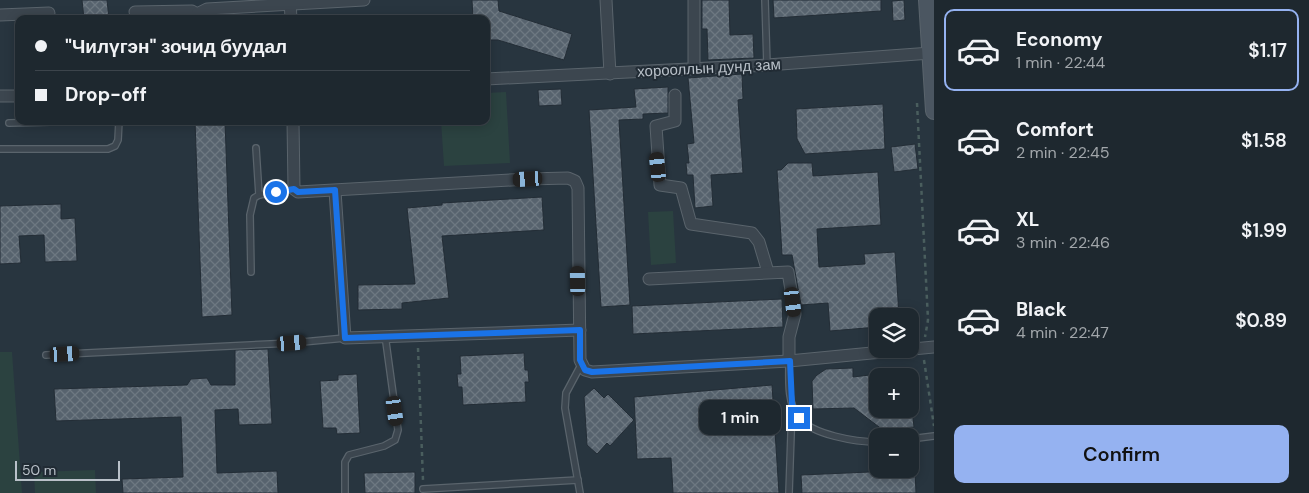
<!DOCTYPE html>
<meta charset="utf-8">
<style>
body{margin:0;font-family:"DM Sans",sans-serif;background:#263037;color:#f1f3f6;height:100vh;display:flex;flex-direction:column;font-size:19px;white-space:nowrap}
*{box-sizing:border-box;margin:0}
p{font-size:16px;color:#a1a6aa}
.icon{flex:none;width:28px;height:28px;fill:none;stroke:currentColor;stroke-width:2;stroke-linecap:round;stroke-linejoin:round}
.map{position:relative;flex:1;overflow:hidden}
.side{display:flex;flex-direction:column;background:#1e282f;width:375px}
.side>*{flex:none}
.banner{position:absolute;left:15px;top:15px;width:475px;height:110px;border-radius:10px;box-shadow:0 2px 12px #0003,0 0 0 1px #3c444b;display:grid;align-content:center;height:110px;padding:0 20px;background:#1e282f}
.tools{position:absolute;left:869px;top:308px;display:grid;gap:10px}
.tools a{display:grid;place-items:center;width:50px;height:50px;border-radius:10px;background:#1e282f;box-shadow:0 2px 12px #0003,0 0 0 1px #3c444b;font-size:25px}
.scale{position:absolute;left:15px;bottom:12px;width:105px;box-sizing:border-box;padding-left:5px;border:2px solid #b9c1c9;border-top:0;font-size:14px;line-height:18px;white-space:nowrap;color:#b9c1c9;-webkit-text-stroke:4px #212b34;paint-order:stroke}
.end{position:absolute;width:22px;height:22px;margin:-11px;border:6px solid #1a73e8;background:#fff;box-shadow:0 0 0 2px #fff}
.from{border-radius:50%}
.bubble{position:absolute;height:35px;border-radius:10px;background:#1e282f;box-shadow:0 2px 12px #0003,0 0 0 1px #3c444b;font-size:16px;font-weight:600;line-height:35px;text-align:center}
.car{position:absolute;width:15px;height:30px;margin:-15px -8px;border-radius:6px;box-shadow:0 0 4px 1px #0007;background:linear-gradient(#222 24%,#8ab4d8 0 40%,#222 0 76%,#8ab4d8 0 86%,#222 0)}
.banner b{display:flex;align-items:center;gap:18px;height:48px;font-size:19px}
.banner b+b{border-top:1px solid #3c444b}
.banner i{width:12px;height:12px;background:#f1f3f6}
ul{padding:9px 0 0;list-style:none}
li{display:flex;align-items:center;gap:15px;height:82px;margin:0 10px 8px;padding:0 10px;border:2px solid transparent;border-radius:10px}
li div{flex:1}
li b{display:block;font-size:19px}
li em{font-style:normal;font-weight:600}
li.active{border-color:#95b2f1}
li>.icon{width:45px;height:45px;stroke-width:1.5}
.primary-button{display:flex;gap:10px;margin-top:auto;padding:10px 20px}
.primary-button a{flex:1;height:58px;border-radius:10px;background:#95b2f1;color:#111;font-size:20px;font-weight:600;line-height:58px;text-align:center}
main{display:flex;flex:1;min-height:0}
.map>svg:first-child{display:block}
.pitch{fill:#2b4240}
.building{fill:url(#building-cross-hatch);stroke:#232d36}
.lines{fill:none;stroke-linecap:round;stroke-linejoin:round}
.lane-casing{stroke:#5a646c;stroke-width:8}
.street-casing{stroke:#5a646c;stroke-width:13}
.secondary-casing{stroke:#5a646c;stroke-width:18}
.path{stroke:#4a5e5e;stroke-width:2.5;stroke-dasharray:4 4;stroke-linecap:butt}
.lane{stroke:#3c464f;stroke-width:5.5}
.street{stroke:#3c464f;stroke-width:11}
.secondary{stroke:#4b5661;stroke-width:16}
.route{stroke:#1a73e8;stroke-width:6}
.labels{text-anchor:middle;stroke-width:4;stroke-linejoin:round;paint-order:stroke}
.street-label{font-size:15px;fill:#b9c1c9;stroke:#212b34}
</style>
<main>
<div class="map">
<svg width="934" height="493" viewBox="0 0 934 493">
<defs>
<pattern id="building-cross-hatch" width="8" height="8" patternUnits="userSpaceOnUse" patternTransform="scale(1.25)"><rect width="8" height="8" fill="#57636e"/><path d="M0 0l8 8M0 8l8-8" fill="none" stroke="#6d7881"/></pattern>
</defs>
<rect width="100%" height="100%" fill="#28353f"/>
<g class="pitch">
<path d="M506 92 510 163 444 166 441 121H486V93Z"/>
<path d="M673 211 676 263 651 265 648 212Z"/>
<path d="M0 352H12L22 493H0Z"/>
<path d="M95 470 96 493H35L34 472Z"/>
</g>
<g class="building">
<path d="M82 0H107L109 19H84Z"/>
<path d="M472 0H498L499 11 572 34 564 60 498 40H486V19H473Z"/>
<path d="M702 0H729L730 35 753 34 754 58 708 60 707 29H702Z"/>
<path d="M773 0H881V11L774 18Z"/>
<path d="M904 0 905 20 893 21 892 1Z"/>
<path d="M742 74 743 99 738 100 743 173 711 175 713 206 695 208 693 175H687L686 163H689L687 144 694 143 688 78Z"/>
<path d="M668 87V113L643 114V119L619 120 630 305 601 307 589 110 636 107 634 89Z"/>
<path d="M561 89 562 105 539 106 538 90Z"/>
<path d="M883 104 885 149 805 154 797 139 796 109Z"/>
<path d="M195 121H225L232 315 202 317Z"/>
<path d="M915 144 918 169 894 172 891 147Z"/>
<path d="M788 163H812L813 176 878 172 881 225 817 229 819 267 865 264 864 254 895 252 899 316H878V327L830 331 828 303 801 305 792 255H782L777 170H781Z"/>
<path d="M542 197 544 230 442 236 449 298 402 303V309L358 310V285L415 284 407 208 442 205V203Z"/>
<path d="M61 204V219L75 218 77 261 45 262 44 235 19 236 21 263 0 264V206Z"/>
<path d="M782 299 783 327 633 334 632 306Z"/>
<path d="M268 349 272 424 239 425 238 409 215 410 217 473 277 471 278 493H123L122 479 183 477 181 417 56 421 54 389 187 385 191 379 207 378 211 385H235V350Z"/>
<path d="M524 353 525 370H528L529 382H525L526 402 463 405 462 387H458L457 374H461L460 356Z"/>
<path d="M853 368V377L878 374V409H912L914 427 883 430 854 408 813 409 812 381 817 375 826 369Z"/>
<path d="M357 374 360 433 337 434 336 428H323L320 381 338 380V375Z"/>
<path d="M772 385 779 493H673L671 458 637 459 634 397Z"/>
<path d="M594 388 604 398 608 394 634 420 610 446 607 443 597 454 587 445 584 397Z"/>
<path d="M915 470 916 493H802L801 475Z"/>
<path d="M415 472V493H365L364 473Z"/>
</g>
<g class="lines">
<defs>
<g id="lane">
<path d="M765 0 767 65"/>
<path d="M9 123 92 121"/>
<path d="M256 148 259 195"/>
<path d="M0 149H108L115 146 118 140 119 121"/>
<path d="M251 272 250 215 254 198 259 195 294 189"/>
<path d="M46 355 292 343 345 338"/>
<path d="M789 361C789 379 787 402 798 417 812 435 856 442 878 442"/>
<path d="M910 439 934 436"/>
<path d="M423 489 578 480"/>
<path d="M345 493V462L349 455 384 446 395 440 398 430 385 335"/>
<path d="M580 493 565 408 566 393 581 365"/>
<path d="M789 493 792 405"/>
</g>
<g id="street">
<path d="M290 0 291 19"/>
<path d="M606 0 610 74"/>
<path d="M694 0V68"/>
<path d="M135 12 192 11 197 14 198 19"/>
<path d="M197 14 207 9 364 0"/>
<path d="M0 15 49 13"/>
<path d="M486 79 767 65 931 53"/>
<path d="M675 95V121L656 126 660 185 681 188 691 224 752 233 759 242 768 272"/>
<path d="M0 96H19"/>
<path d="M293 121 294 189 298 192 528 179 568 178 575 181 578 188 580 360 585 370 592 372 789 361 934 347"/>
<path d="M335 191 345 338 580 330"/>
<path d="M649 279 788 272 795 314 789 337V361"/>
</g>
<path id="secondary" d="M927 0 934 111"/>
</defs>
<use href="#lane" class="lane-casing"/>
<use href="#street" class="street-casing"/>
<use href="#secondary" class="secondary-casing"/>
<g class="path">
<path d="M917 103 928 320 925 337"/>
<path d="M418 348 423 480"/>
<path d="M924 360 934 426"/>
</g>
<use href="#lane" class="lane"/>
<use href="#street" class="street"/>
<use href="#secondary" class="secondary"/>
</g>
<g class="lines">
<path class="route" d="M276 192 294 189 298 192 335 190 345 338 580 330V360L585 370 592 372 790 361 792 404 799 418"/>
</g>
<g class="labels">
<g class="street-label">
<text transform="translate(709 68) rotate(-3)" y="5">хорооллын дунд зам</text>
</g>
</g>
</svg>
<div class="tools">
<a><svg class="icon" aria-label="layers" viewBox="0 0 24 24"><path d="M12 4l9 5-9 5-9-5zM3 14l9 5 9-5"/></svg></a>
<a>+</a>
<a>−</a>
</div>
<div class="scale">50 m</div>
<i class="end from" style="left:276px;top:192px"></i>
<i class="end" style="left:799px;top:418px"></i>
<div class="bubble" style="left:699px;top:400px;width:82px">1 min</div>
<i class="car" style="left:658px;top:167px;rotate:354deg"></i>
<i class="car" style="left:528px;top:179px;rotate:267deg"></i>
<i class="car" style="left:578px;top:281px;rotate:359deg"></i>
<i class="car" style="left:793px;top:302px;rotate:173deg"></i>
<i class="car" style="left:292px;top:343px;rotate:85deg"></i>
<i class="car" style="left:65px;top:354px;rotate:87deg"></i>
<i class="car" style="left:395px;top:411px;rotate:172deg"></i>
<div class="banner">
<b><i class="from"></i>&quot;Чилүгэн&quot; зочид буудал</b>
<b><i></i>Drop-off</b>
</div>
</div>
<section class="side">
<ul>
<li class="active"><svg class="icon" aria-label="car" viewBox="0 0 24 24"><path d="M5 17H2v-5l4-1 3-4h7l3 4 3 1v5h-3M9 17h6M6 11h13"/><circle cx="7" cy="17" r="2"/><circle cx="17" cy="17" r="2"/></svg><div><b>Economy</b><p>1 min · 22:44</p></div><em>$1.17</em></li>
<li><svg class="icon" aria-label="car" viewBox="0 0 24 24"><path d="M5 17H2v-5l4-1 3-4h7l3 4 3 1v5h-3M9 17h6M6 11h13"/><circle cx="7" cy="17" r="2"/><circle cx="17" cy="17" r="2"/></svg><div><b>Comfort</b><p>2 min · 22:45</p></div><em>$1.58</em></li>
<li><svg class="icon" aria-label="car" viewBox="0 0 24 24"><path d="M5 17H2v-5l4-1 3-4h7l3 4 3 1v5h-3M9 17h6M6 11h13"/><circle cx="7" cy="17" r="2"/><circle cx="17" cy="17" r="2"/></svg><div><b>XL</b><p>3 min · 22:46</p></div><em>$1.99</em></li>
<li><svg class="icon" aria-label="car" viewBox="0 0 24 24"><path d="M5 17H2v-5l4-1 3-4h7l3 4 3 1v5h-3M9 17h6M6 11h13"/><circle cx="7" cy="17" r="2"/><circle cx="17" cy="17" r="2"/></svg><div><b>Black</b><p>4 min · 22:47</p></div><em>$0.89</em></li>
</ul>
<div class="primary-button"><a>Confirm</a></div>
</section>
</main>
